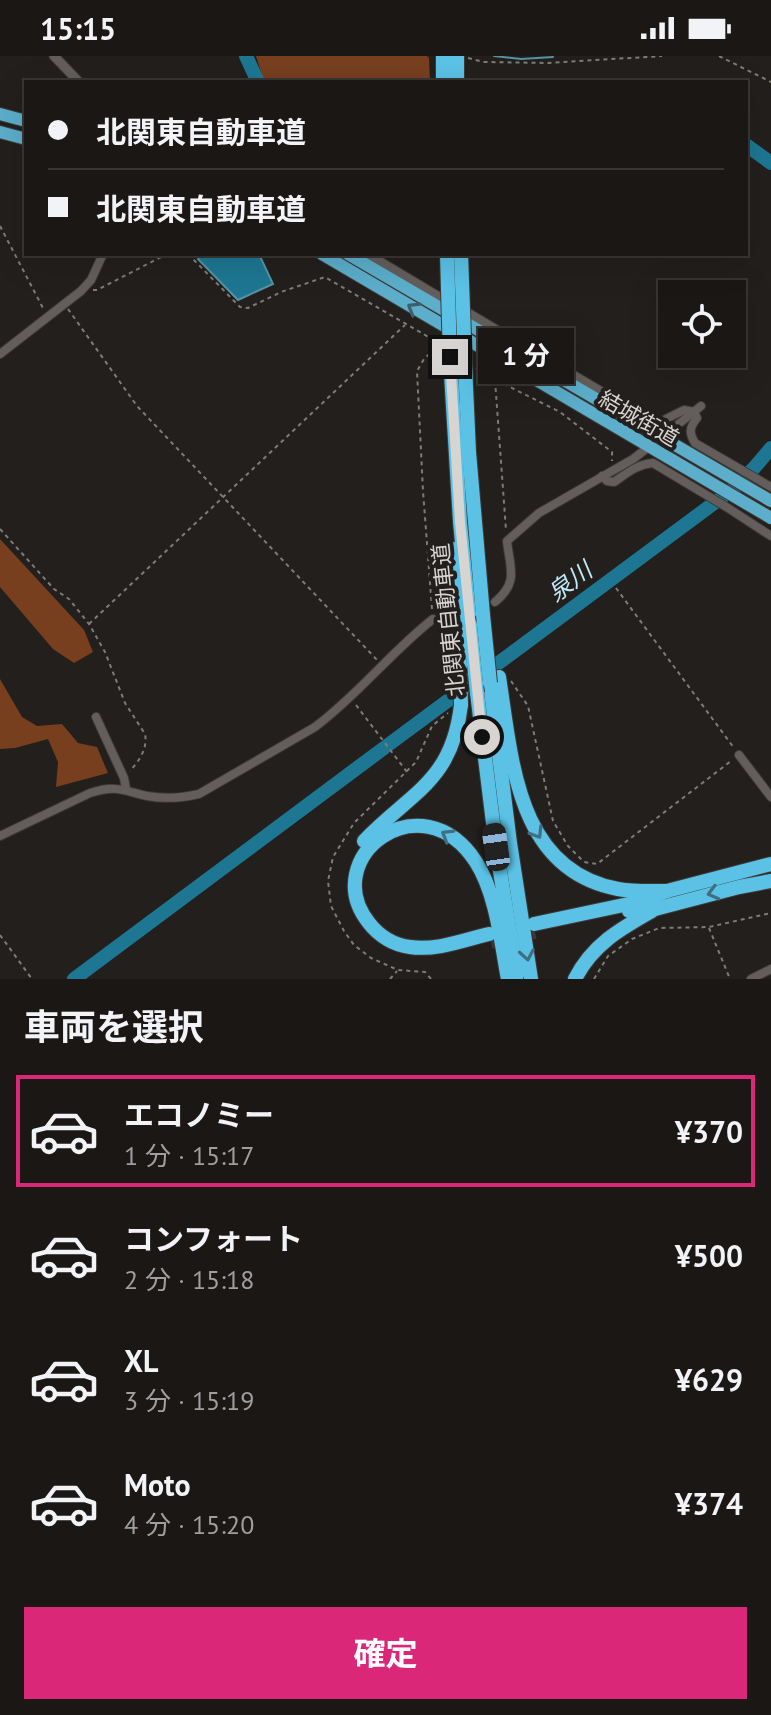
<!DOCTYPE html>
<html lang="ja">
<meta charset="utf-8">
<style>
body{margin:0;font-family:"PT Sans","Noto Sans JP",sans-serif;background:#272422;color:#f1f3f6;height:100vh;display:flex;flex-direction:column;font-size:30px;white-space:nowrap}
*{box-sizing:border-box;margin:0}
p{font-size:26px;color:#9f9fa0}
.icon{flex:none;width:44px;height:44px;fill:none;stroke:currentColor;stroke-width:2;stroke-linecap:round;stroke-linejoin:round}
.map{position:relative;height:923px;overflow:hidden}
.panel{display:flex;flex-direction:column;background:#1a1715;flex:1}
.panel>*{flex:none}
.banner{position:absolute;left:24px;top:24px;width:724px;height:176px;border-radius:0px;box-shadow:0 8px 32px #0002,0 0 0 2px #383634;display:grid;align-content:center;height:176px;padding:0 24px;background:#1a1715}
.tools{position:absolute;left:658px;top:224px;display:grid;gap:16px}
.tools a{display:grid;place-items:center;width:88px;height:88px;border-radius:0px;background:#1a1715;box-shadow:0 8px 32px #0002,0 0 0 2px #383634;font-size:40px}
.end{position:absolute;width:36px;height:36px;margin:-18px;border:10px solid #d7d4d2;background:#111;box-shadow:0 0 0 4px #111}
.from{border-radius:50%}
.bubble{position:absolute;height:56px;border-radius:0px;background:#1a1715;box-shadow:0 8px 32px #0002,0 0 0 2px #383634;font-size:26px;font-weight:700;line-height:56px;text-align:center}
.car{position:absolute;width:24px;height:48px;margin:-24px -12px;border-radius:10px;box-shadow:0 0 6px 2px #0007;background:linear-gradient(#222 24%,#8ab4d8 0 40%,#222 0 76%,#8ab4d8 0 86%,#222 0)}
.banner b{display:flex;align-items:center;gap:28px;height:76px;font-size:30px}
.banner b+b{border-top:2px solid #383634}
.banner i{width:20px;height:20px;background:#f1f3f6}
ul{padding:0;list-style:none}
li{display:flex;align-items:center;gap:24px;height:112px;margin:0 16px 12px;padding:0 8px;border:4px solid transparent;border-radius:0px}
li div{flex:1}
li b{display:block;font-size:30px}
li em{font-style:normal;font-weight:700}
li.on{border-color:#db2777}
li>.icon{width:72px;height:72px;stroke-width:1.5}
h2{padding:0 24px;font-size:36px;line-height:96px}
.cta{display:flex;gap:16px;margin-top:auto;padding:16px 24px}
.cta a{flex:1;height:92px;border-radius:0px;background:#db2777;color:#fff;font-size:32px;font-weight:700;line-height:92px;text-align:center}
.status{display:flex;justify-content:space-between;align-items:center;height:56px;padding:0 40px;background:#1a1715;direction:ltr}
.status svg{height:22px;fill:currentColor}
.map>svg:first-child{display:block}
.forest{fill:#773f1e}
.water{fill:#1d7792;stroke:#5593a5;stroke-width:2}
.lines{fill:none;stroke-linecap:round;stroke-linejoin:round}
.stream{stroke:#5593a5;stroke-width:2}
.river{stroke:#1d7792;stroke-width:14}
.motorway-tunnel{stroke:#3e3a37;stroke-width:14;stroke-dasharray:14 7;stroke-linecap:butt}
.minor-casing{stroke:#3d3a38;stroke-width:10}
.tertiary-casing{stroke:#3d3a38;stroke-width:11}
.trunk-casing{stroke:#3d3a38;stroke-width:14}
.motorway-casing{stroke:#3d3a38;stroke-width:16}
.path{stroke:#7e7b78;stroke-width:2;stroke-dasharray:4 4;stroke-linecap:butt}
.minor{stroke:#635e5b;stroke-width:8}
.tertiary{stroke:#635e5b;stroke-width:9}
.trunk{stroke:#5caeca;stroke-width:12}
.motorway{stroke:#5bc2e6;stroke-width:14}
.motorway-bridge-casing{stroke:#3d3a38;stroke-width:16;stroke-linecap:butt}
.motorway-bridge{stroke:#5bc2e6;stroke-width:14}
.oneway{stroke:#3d5f6a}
.oneway2{stroke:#3f7081}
.route{stroke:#d7d4d2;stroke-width:10}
.labels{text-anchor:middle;stroke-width:8;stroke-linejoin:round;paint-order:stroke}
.street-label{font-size:22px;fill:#d7d4d2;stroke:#231f1c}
.water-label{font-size:24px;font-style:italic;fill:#c0eafa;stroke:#231f1c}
</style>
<div class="status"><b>15:15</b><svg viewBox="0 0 49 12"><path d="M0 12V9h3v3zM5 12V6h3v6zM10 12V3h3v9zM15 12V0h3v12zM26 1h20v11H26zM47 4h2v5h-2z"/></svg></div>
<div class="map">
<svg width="771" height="923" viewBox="0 0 771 923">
<rect width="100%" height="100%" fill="#231f1c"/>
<g class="forest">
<path d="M256 0H427L429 2 430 26H264Z"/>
<path d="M0 483 84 574 93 596 74 607 53 593 0 531Z"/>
<path d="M0 623 22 661 37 670 62 668 78 687 97 691 108 717 56 731 58 706 48 683 15 692 0 693Z"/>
</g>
<path class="water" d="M201 198H259L273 228 238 244 198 203Z"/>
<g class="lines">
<path class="stream" d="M494 0 521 3 553 1"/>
<g class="river">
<path d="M246 0 258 26"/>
<path d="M746 89 771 107"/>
<path d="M388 689 733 433 754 412 771 392"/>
<path d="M74 923 384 692"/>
</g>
<path class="motorway-tunnel" d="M491 886 535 876"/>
<defs>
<g id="minor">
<path d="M368 198 450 247"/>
<path d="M462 253 650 364 662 365 684 354 694 356 697 362C689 372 689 377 695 387L771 431"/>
<path d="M0 298 81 235 91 224 103 198"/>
<path d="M661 382 701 350"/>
<path d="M602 420 607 425 614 426C626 418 637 408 653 407L728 452 771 480"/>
<path d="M495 546C519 526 510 513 507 485L539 457 633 403 650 390"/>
<path d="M96 661 124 722 126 733"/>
<path d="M739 699 771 741"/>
<path d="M0 780 90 737C116 729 121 734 147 740 164 743 182 742 199 738L315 671C358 639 391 596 433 563L453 569"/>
<path d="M751 923 771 913"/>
</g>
<path id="tertiary" d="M54 0 79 26"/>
<g id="trunk">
<path d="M0 58 26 65"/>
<path d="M0 76 26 83"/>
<path d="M322 198 771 462"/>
<path d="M348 198 771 445"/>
</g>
<g id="motorway">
<path d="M443 0V26"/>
<path d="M457 0V26"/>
<path d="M450 301 460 466 470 569"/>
<path d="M465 308 469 396 483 559"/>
<path d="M453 493 459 576"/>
<path d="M499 621C512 703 516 814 618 833 634 836 650 835 667 835"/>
<path d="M490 627 510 787 531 923"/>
<path d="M477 637 496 791 517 919"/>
<path d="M364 785C411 736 452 726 461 649"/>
<path d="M629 855 655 853 739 831 771 825"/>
<path d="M534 868 638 846 667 835 771 808"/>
<path d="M489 878C464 884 436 895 410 891 394 889 379 880 369 867 317 802 421 722 476 806 496 837 501 886 508 923"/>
<path d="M575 923C592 889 620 873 652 855"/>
</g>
</defs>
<use href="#minor" class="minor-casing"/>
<use href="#tertiary" class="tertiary-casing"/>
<use href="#trunk" class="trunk-casing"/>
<use href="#motorway" class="motorway-casing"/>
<g class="path">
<path d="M719 0 771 26"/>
<path d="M468 2 484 6 548 7 662 0"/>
<path d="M0 170 44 254"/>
<path d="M188 198 240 251 248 252 281 236 325 221 437 286"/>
<path d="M93 234H97L167 198"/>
<path d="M68 253 137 350 378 605"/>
<path d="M476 312 494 323 560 356 612 396V405"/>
<path d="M495 324 506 474"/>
<path d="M0 473 54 533 69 543 89 568 105 596 125 647 145 678C148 692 139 705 130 715"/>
<path d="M616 532 734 692"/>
<path d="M432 553 423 435 417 315 424 303 439 289"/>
<path d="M89 568 405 269"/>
<path d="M511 625 528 650 553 765 568 790 584 806 597 808 731 705"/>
<path d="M356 649 407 716"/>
<path d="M709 872 730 923"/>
<path d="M0 879 32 923"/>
<path d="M390 923 397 915"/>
<path d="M431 923 425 916 398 914 371 902 354 889 344 875 331 850 328 825 333 801 354 767 416 706 432 670 448 657"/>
<path d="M594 923 608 900 632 883 659 872 709 871 771 857"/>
</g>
<use href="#minor" class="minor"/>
<use href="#tertiary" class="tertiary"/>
<use href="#trunk" class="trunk"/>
<use href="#motorway" class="motorway"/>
<defs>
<g id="motorway-bridge">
<path d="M447 198 450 301"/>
<path d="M461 198 465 308"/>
<path d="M483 559 490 627"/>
<path d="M470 569 477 637"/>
<path d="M459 576 461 649"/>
</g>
</defs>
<use href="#motorway-bridge" class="motorway-bridge-casing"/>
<use href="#motorway-bridge" class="motorway-bridge"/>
</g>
<defs><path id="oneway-chevron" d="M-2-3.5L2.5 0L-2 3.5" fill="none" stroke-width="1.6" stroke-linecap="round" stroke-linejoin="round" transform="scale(2)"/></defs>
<use class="oneway" href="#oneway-chevron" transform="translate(413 252) rotate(-149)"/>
<g class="oneway2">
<use href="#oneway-chevron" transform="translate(537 777) rotate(58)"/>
<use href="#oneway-chevron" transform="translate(447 779) rotate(-149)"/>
<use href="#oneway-chevron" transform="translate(713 837) rotate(165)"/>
<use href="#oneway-chevron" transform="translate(527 899) rotate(80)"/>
</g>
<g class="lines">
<path class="route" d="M450 301 460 466 482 681"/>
</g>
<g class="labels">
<g class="street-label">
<text transform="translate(639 362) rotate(30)" y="8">結城街道</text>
<text transform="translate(448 564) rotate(-96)" y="8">北関東自動車道</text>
</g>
<g class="water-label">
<text transform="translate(570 526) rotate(-37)" y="8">泉川</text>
</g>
</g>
</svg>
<div class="tools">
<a><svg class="icon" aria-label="locate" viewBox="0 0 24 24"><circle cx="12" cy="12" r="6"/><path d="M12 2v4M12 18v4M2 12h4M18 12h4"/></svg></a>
</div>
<i class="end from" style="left:482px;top:681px"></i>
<i class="end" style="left:450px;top:301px"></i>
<div class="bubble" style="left:478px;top:272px;width:96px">1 分</div>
<i class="car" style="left:496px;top:791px;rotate:352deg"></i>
<div class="banner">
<b><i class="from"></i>北関東自動車道</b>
<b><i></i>北関東自動車道</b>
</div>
</div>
<section class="panel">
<h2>車両を選択</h2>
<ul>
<li class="on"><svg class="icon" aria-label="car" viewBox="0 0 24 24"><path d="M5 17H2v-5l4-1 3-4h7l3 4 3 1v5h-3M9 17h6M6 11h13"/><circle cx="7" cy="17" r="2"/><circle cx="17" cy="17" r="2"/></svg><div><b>エコノミー</b><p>1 分 · 15:17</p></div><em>¥370</em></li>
<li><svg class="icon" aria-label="car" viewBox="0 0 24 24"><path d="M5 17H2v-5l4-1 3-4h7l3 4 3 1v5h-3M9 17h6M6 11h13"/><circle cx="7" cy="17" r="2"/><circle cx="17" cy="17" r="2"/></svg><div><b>コンフォート</b><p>2 分 · 15:18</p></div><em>¥500</em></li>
<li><svg class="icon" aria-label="car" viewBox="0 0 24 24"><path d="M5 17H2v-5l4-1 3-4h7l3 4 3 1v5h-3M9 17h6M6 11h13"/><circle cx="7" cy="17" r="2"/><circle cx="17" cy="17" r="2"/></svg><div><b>XL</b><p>3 分 · 15:19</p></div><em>¥629</em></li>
<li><svg class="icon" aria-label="car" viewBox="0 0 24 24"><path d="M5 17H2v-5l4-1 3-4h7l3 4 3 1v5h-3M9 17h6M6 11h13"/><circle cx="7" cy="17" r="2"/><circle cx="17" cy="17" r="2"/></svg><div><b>Moto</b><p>4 分 · 15:20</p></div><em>¥374</em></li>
</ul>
<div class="cta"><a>確定</a></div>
</section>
